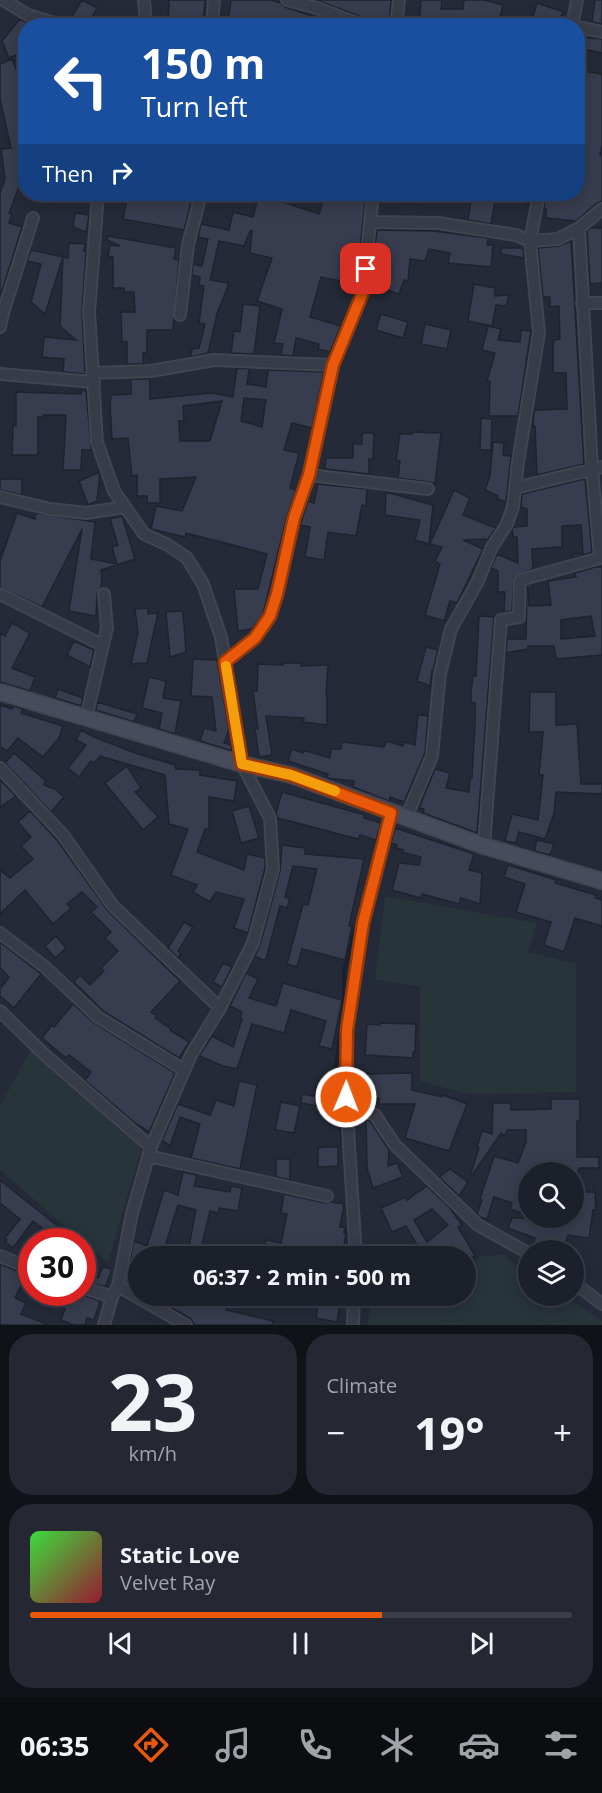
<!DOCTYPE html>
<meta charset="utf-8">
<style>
body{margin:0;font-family:"Open Sans",sans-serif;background:#252832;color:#f1f3f6;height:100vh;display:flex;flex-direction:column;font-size:22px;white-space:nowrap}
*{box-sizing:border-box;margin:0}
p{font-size:20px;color:#a0a3a8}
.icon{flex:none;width:33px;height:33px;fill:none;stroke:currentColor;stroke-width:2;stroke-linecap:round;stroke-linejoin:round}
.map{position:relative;height:1325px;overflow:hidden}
.panel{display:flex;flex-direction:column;gap:9px;padding:9px;background:#0f1217;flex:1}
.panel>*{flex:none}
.banner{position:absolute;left:18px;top:18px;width:567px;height:183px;border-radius:24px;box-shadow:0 3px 15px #0003,0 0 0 2px #3a3e47;background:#1a4fa0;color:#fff;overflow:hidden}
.buttons{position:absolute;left:518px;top:1162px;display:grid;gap:12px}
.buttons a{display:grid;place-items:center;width:66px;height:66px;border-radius:50%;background:#1c202a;box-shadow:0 3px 15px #0003,0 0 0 2px #3a3e47;font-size:30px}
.speed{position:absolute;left:18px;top:1228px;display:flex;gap:12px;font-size:30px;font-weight:700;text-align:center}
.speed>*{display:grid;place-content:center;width:78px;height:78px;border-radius:50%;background:#1c202a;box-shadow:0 3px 15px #0003,0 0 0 2px #3a3e47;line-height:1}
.speed .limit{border:9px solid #d22;background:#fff;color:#111}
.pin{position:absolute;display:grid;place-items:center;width:51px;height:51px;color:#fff;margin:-26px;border-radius:12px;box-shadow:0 3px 9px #0006}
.me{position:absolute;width:66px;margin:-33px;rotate:1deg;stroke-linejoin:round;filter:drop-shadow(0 0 4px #0008)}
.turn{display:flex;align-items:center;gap:21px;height:126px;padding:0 24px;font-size:27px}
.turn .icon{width:78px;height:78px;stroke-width:2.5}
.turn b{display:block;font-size:42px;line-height:51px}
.then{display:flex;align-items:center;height:57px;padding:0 24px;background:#0003;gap:12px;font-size:22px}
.big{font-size:45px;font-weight:700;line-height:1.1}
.panel .card{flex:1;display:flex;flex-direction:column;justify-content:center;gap:9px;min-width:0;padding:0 21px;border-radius:24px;background:#252832}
.panel .dial{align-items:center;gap:0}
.dial b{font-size:78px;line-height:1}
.song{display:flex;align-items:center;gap:18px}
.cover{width:72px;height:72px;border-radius:9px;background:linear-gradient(135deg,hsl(120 70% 55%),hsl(350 70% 35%))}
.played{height:6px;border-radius:3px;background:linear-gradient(90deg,#ea580c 65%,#3a3e47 65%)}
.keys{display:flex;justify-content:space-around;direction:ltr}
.heat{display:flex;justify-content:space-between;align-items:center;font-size:33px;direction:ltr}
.panel .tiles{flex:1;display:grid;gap:9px;grid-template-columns:1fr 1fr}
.card:last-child{grid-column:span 2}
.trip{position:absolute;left:128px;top:1246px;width:348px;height:60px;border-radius:30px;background:#1c202a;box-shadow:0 3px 15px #0003,0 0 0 2px #3a3e47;font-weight:700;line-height:60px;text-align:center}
.tab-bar{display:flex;height:96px;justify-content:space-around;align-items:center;background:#0b0d11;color:#a0a3a8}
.tab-bar .icon{width:42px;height:42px}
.tab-bar .active{color:#ea580c}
.tab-bar b{font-size:27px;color:#f1f3f6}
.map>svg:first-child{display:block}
</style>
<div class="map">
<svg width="602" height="1325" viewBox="0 0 602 1325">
<rect width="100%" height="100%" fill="#252a38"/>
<path fill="#273439" d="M385,896l152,27 -9,29 48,12v128l-107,2 -49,-13v-95l-45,-6z
M31,1049l111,97 -34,117 -108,-93v-64z
M503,1255l25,17v24h37l37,25v4h-234l3,-29h94v-26l16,-14z"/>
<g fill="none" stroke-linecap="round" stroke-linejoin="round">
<path stroke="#1a2034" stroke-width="4" d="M344,1152l-9,-77 9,-75v-30l19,-68
M347,1195l3,62"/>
</g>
<path fill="#373d4e" stroke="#1f232f" stroke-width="1.5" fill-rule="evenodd" d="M82,0l15,8 -10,18h-4l-12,-8z
M169,0h36l-2,25 -35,1z
M231,0h40l9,3 5,4 57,19h-104l-10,-3z
M316,0h75l-2,25 -17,1 -4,-7z
M421,0h21l-1,9h22l1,-9h20l19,5 -5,21h-79z
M595,0h7v24l-10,-2z
M537,3l27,9 -11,14h-23z
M20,19l6,3v29l-17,7 -7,-17z
M578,37l24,2v14l-24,-5z
M12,59l14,36v73l-17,45 3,1 -3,9 13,4 -20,64h-2v-98l5,-13 -4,-31 10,-1 -11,-49v-35z
M582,71l20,3v71l-2,10h2v47l-5,1 -21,18 -30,-3v-9l-2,-1 2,-14 32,1v-108h1z
M128,194h65l-9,36 -61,-11z
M259,194l60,20 6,-20h41l-10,90 -35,-7 -11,40 31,9 -11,26 -12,-3 1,-5 -23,-6 -3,18 -12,-1 2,-11 -9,-1 8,-34 -25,-8 15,-43 -22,-5 2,-22h-2l-6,15 -25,-5 -9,39 19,3 -12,31 -9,39 -18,4 2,-8 7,-1 6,-24 -6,-1 5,-37 -5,-1 1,-8 -8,-2 1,-11 9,2 6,-27 -10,-2 3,-13 28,6 4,-18 20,5z
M384,194h38l-1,11 -37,-5z
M479,194h17l-5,30 -23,-4 3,-19h6z
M502,194h29l-2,10 -28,-7z
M75,213l14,2 -3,17 -13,-5z
M590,228h12v55l-12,1 -3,-53z
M377,230l56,1 55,7 -1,7h6l-2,22 -43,-4 2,-10 -21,-4 -4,12 -15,-2 -2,22 -4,-1 -5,14 -20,-7 10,-28 -15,-5z
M108,236l68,12 -2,11 5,1 -6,70h-26v22l-4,1v11h-16v-22h-5l-1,-30h14l-1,-20h-10v-4h-11v-31l-5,-1 2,-11 10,1 -13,-6z
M571,241l13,223 -47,11 -2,-49h-2l1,-16 33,-1 -1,-36h-13v-27l1,-6 6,-1 -1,-33 -9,1v-10h-7l-5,-49 21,-2z
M69,243l16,1 -1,7 2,1 -4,60 3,62 -22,-2 1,-13 -22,-2 2,-20 32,3 -16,-14 3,-69 5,1z
M501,248h22l1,10 -23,-4z
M31,250l32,7 -18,57 -14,-12 10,-38 -14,-3z
M474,284l21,4v8l14,-1 -3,11 -10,-1 -4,21 -24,-5z
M243,304l17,2 -6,48 -23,-1 3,-22 6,1z
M381,314l27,8 -5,16 -27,-8z
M425,324l26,6 -4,19 -26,-5z
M488,326l13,3 -3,11 22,2 1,-12 10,1 -13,85h-29l1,-35h-3l8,-28 -13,-3z
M237,368l12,1 -2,15 19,3 2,-17 56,2 -12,56 -20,-5 -8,27 15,3 -9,35 6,2 -9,26 -24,98 -11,15 -14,2 -4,-42h24l9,-35 -81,-21 -1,4 -34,-8 5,-23 26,5 14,-34 -36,2v24h-13v-7h-10v-21l-5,1 -4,-38 -16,1 -2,-34 1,-10 20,-1v-15h19v20l62,-6 21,4zM244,398l22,2 -4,27 -21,-6zM222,401l-12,40h-30l-1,-20h5l-1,-15z
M81,390l5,1 5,56v3h-9l-1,20h-18l3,-55h-23v2h-5v38h-26l1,-30 3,1v-34l65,2z
M481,418l11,1 -1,31h-11z
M412,432l29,1 -6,51 -6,-2 -31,-4 2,-17 -4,-1 4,-26h12z
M362,433h12l-1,26h-4v15l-44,-5 1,-11h27v-14h9z
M493,442l11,1 -1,12 8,1 -5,46 -9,-3 1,-3 -13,-6 5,-14z
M100,472l-3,29 -9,4 -9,-24z
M0,479h22v16l-22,-5z
M585,479l7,73 -19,6 -1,-3 11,-2 -2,-28 -19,1v21l-30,2 1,20 -19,7 -2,35 -8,1 1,-20h-7v-21l-7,-3 6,-14 21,9 -1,-26h-4l-1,-8 2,-2 13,-1v-17l-6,-2 1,-13z
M318,484l49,5 -1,17 -4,-1 -6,31 -28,-4 -4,28 -19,-3 5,-30 -10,-2 8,-24 6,2z
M454,490l16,8 -7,17 33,13 -8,11 -25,1 20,9 -26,54 -7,-2 -6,20 -19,-6 15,-51 -5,-3 7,-14 -12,-3z
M386,492l47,13 -4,39 -14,-4 5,-20 -35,-5z
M17,513l18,6 1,-6 59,9 -4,37 26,5 -5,-17 6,-2 -8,-26 12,-3 13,43 -34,11 1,9 -1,8 -4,7 -1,22 -27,-5 13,-82 -40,78 -42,-20v-26z
M595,567h7v88l-46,4 -2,-13h-26v3l-22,4 1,-14h19l1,-53 6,-2v3l-5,1 1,18 22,-1 -3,-24 28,-4 -1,-4zM591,616l4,20 -34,3v-19z
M148,608v6l10,-1 -11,50 -16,1 7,-31 -3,-24z
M181,611l2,1 3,40 -16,5 -4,-45z
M479,616l15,1 -17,216 -54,-20 1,-4 -5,-1 16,-39 15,4 -4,15 23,4 1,-14h2l3,-55v-20l-4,-1v-9l2,-18 3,1z
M12,623l18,10 -18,35 23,9 -5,14 -30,-9v-49l5,3z
M74,641l20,9 -4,17 -23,-12z
M426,647l12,3 -5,20h-1l-2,16 -13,-5z
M193,659l24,1 12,69 -5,14 7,2 1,6 -32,-10 4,-13 12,3 -4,-34 -21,-1z
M283,663h19l-1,3 27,-1 -2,30h1v30l-24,-3 1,-4 -38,-2 6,39 -13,2 -4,-28h3l-5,-38h4l1,-27 25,1z
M149,677l17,4 -3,17 18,3 -6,33 -16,-5 3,-16 -20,-5z
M58,689l25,9 -2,8 -26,-8z
M530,692h26v33l21,-1 4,60h21v10l-46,-2 -2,21 -9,26 -26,-7 -3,11 -11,-2 7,-27 26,6 5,-45 -4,-1 4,-42h-14z
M97,702l40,12 -3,8 -38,-12z
M0,705l12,4 1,-3 10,3 -2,4 42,13 -4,12 -16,19 -25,-19 -11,13 -7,-5z
M418,715l10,1 -3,37 -21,49 -14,-5 -1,4 -36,-14 1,-6 -27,-3 1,-4 -40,-13 4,-12 11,4v-3l27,8 1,-9h10l1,-7 42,5 3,-6 16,5 1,-4 11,3z
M81,730l13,7 44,17 37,11 1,4 24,1v5l37,6 -3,20 -25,-4v32h-4l-8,23 47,18 3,-16 18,4v10l-17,65 -14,-5 10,-29 -28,-7 -6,10 -17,-10 4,-7 -26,-10 17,-46 -19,-5 -4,-49 -65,-19 -6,7 -3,-2 -12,16 -11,-9 18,-23 -10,-5z
M14,753l31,27 -1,5 11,4 9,8 -13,15 -46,-49z
M127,766l14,22 -6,4 23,25 -15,13 -38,-47z
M0,780l16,16 -16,11z
M282,792l83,23 -1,3 17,5 -5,17 -16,-5 -2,4 -80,-21 -2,-5z
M249,806l10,32 -18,5 -9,-32z
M30,811l27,29 51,71 72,70 -29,31 6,4 -2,2 16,11 -1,1 19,12 -10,16 -76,-47 -29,-29 6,-7 10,10 14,-14 -3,-3 17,-17 -13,-13 6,-6 -20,-20 6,-5 -15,-15 -15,12 4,4 -18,16 -28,-34 -25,24v-44l10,8 23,-19 -12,-13 10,-9 -13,-15z
M395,828l79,26 -5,16 13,3 -2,31 -19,-6 -2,6 -37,-10 -1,4 -29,-8 7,-27 20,2 2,-8 -19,-5 1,-2 -7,-2 1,-3 -6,-2z
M537,840l17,4 -4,11 -16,-4z
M282,845l23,3v6l59,5 -15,67h3l-7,34 -43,-11 -5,18 -10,-3 16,-60 5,1 9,-36 -24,-3 -8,31 5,2 -3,9 -7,-2 -14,53 -3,1 -8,-4 5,-11 20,-74z
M508,865l48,15 -1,3 41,12 -1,3 7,2v26l-27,-8 -11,34 -20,-7 7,-23 -35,-10 9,-28 -21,-7z
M184,922l9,5 -15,24 3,2 -3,5 -10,-10z
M56,936l10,12 -11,10 -10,-12z
M0,942l41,32 -27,34 -14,-12v-7l9,-12 -9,-9z
M223,963l9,4 -10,20 -9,-5z
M246,973l12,6 -9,19 27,8 7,-23 59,17 -10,49 -13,-3 7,-25 -35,-11 -7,23 -32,-9 -15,45 -14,-3 -24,-10 13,-20 21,11 9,-28 -2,-1 2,-6 -12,-6z
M73,1004l21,19 81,50 -26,59 -14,-9 -50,-43 6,-8 -22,-17 -3,3 -24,-20 10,-13 2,2z
M380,1023l36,1 -1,28h-2v6l-48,-3 2,-31 13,1z
M412,1073v17l30,7 1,-2 24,9 -18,47 -44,-13 10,-34h-36v-6l-17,1 -1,-25z
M239,1081l18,4 -17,84 -49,-11 9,-34 -20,-7 -10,29 -8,-6 16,-36 32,11 6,-15 18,6z
M302,1094l29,5 -1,9 -29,-5z
M551,1099h29v22h-3v36h22v11h-20l-1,5h-50v22l-7,18 -11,-4 2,-6 -18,-6 -7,22 -7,-2 -3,-3 5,-14 -2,-1 14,-43 24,7 8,-21v-12h-19l-2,6 -4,-3 -28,41 -2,-1 8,-25 -2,-1 5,-16 10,3 1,-31h18v7l40,-1z
M281,1102l19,4 -6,27 -19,-3z
M366,1119l4,2 19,29 -1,16 9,-3 6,14 -30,11 -6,-20z
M325,1147h13v19l-20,1v-19z
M276,1159h14v21l-14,-3z
M450,1169l18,13 -9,14 -20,-19z
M183,1172l14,3 -3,11 36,6 1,-6 11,2 -4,23 -19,-3 -1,5 -8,-2 -11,46h-12l9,-47 -18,-5 -15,48 9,4h-34l-8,27 -4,-2 8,-41 13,5 17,-56 14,5z
M0,1180l64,51 -7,9 -24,-19 -20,27 -8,-6 2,-2 -2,-2 15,-19 -20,-16z
M427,1186l22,21 13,18 -4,2 18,30h-52l-18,-31 -14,6 -11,-24 25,-11 1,3zM432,1209l16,16 -21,17 -13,-22z
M573,1192h22l1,18h-3l-4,28 -21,-3 -5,16h-28l-3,-5 3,-8 -27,-10 4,-10h61z
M284,1194l41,9 7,-1 12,2 -4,23 5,1 -1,5h2l-4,24h-79l3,-17 15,3 6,-29 -6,-1z
M0,1264l26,11 -11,23 11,5 -5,11 28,11h-49z
M103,1266l9,4 -7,17 -22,-7 2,-6 13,4z
M57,1293h21l22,8 -6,19 -7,-2 -2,7h-11l-13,-5 4,-11 -12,-8z
M151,1296h80l-5,14 47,11 -1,4h-77l-5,-7z
M320,1296h21l-4,26 -21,-4z"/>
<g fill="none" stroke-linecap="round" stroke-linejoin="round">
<g stroke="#414551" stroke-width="14">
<path id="street" d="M3,0l25,15 36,11
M144,0l2,26
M287,0l30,8 48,18
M212,26l2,-26
M396,26l3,-26
M572,26l5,-26
M578,27l24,5
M98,194l-9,118 8,130 17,49 30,43 24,11 19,13 16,26 18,53 21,127 28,54 3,51 -20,74 -33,65 -29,47 -40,92 -19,66 -14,73 -6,11 -8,28
M371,222l67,1 78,12 14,6 28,-2 21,-11 23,-19
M582,303h20
M180,315l8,-70 13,-51
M0,327l3,-14 30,-95
M92,373l59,-2 63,-11 119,5
M0,374l94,8
M309,475l119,14
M515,488l87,-21
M0,497l50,12 36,4 39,-6
M0,594l102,51
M225,662l30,-24 15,-21 7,-23 17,-76 15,-43 24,-110 30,-73 10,-98
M86,718l21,-90 -3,-34
M0,768l63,67 50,71 107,102
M406,818l26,-62 8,-82 11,-45 26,-46 15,-36 15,-23 6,-17 5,-45 21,-129 -9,-92 9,-47
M484,846l17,-226 18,-3 1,-37 80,-22 -8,-90 -13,-240
M0,933l45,34 53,50 86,53
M0,1011l45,44 106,92
M346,1097l13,11 16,7 20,30 83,80 50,28
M148,1156l179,40
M0,1256l32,13
M356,1257l-10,-160 1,-67 16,-107 28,-110
M573,1282l29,22
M118,1286l68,39
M82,1287l30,10
M353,1325l1,-29"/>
</g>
<g stroke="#414551" stroke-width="18">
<path id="secondary" d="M0,692l242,72 49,11 193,71 118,35"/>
</g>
<use href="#street" stroke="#383c48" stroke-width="10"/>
<use href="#secondary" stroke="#474b5b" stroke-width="15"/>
</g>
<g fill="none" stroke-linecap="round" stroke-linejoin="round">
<g stroke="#983908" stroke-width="15">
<path id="route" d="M346,1097l1,-67 16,-107 28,-110 -100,-38 -49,-11 -17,-102 30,-24 15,-22 7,-22 17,-76 15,-43 24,-110 30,-73 3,-23"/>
</g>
<use href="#route" stroke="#ea580c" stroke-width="10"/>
<path stroke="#f59e0b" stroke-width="10" d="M226,666l16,98 49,11 44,16"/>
</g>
</svg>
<div class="buttons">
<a><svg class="icon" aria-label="search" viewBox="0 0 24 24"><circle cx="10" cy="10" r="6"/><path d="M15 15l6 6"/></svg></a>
<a><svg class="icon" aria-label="layers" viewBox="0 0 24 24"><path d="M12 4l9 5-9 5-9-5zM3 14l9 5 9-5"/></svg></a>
</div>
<div class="speed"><div class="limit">30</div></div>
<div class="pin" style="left:366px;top:269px;background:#d93025"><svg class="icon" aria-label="arrive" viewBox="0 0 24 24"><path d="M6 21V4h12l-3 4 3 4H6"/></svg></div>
<svg class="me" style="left:346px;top:1097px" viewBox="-20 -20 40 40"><circle r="17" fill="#ea580c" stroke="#fff" stroke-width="3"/><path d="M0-11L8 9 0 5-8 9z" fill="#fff"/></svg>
<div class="trip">06:37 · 2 min · 500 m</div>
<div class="banner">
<div class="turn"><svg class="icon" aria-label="left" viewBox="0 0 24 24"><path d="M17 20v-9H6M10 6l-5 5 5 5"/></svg><div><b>150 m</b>Turn left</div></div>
<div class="then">Then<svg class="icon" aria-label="right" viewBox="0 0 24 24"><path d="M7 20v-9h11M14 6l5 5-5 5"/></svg></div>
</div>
</div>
<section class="panel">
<div class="tiles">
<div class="card dial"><b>23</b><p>km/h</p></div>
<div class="card"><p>Climate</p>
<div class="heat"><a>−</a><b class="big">19°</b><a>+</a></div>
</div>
<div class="card">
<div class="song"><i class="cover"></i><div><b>Static Love</b><p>Velvet Ray</p></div></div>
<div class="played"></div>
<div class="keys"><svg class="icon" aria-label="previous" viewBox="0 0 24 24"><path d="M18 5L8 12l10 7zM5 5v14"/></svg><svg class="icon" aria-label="pause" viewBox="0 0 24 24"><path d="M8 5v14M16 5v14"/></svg><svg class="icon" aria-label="next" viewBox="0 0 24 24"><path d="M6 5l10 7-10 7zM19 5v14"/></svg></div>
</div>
</div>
</section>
<nav class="tab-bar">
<b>06:35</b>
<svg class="icon active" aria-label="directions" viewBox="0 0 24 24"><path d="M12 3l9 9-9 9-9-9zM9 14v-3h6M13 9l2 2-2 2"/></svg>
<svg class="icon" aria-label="music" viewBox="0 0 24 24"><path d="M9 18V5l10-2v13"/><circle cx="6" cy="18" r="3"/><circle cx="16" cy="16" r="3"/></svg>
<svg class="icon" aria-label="phone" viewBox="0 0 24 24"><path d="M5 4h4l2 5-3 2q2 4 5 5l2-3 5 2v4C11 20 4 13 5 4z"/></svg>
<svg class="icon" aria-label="climate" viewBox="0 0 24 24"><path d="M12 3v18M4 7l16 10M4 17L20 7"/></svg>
<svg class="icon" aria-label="car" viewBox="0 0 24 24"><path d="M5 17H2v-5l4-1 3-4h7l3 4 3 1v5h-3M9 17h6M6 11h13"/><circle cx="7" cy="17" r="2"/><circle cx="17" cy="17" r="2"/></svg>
<svg class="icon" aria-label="filters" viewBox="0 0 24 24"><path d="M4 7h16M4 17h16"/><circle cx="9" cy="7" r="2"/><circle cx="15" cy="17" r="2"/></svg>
</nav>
